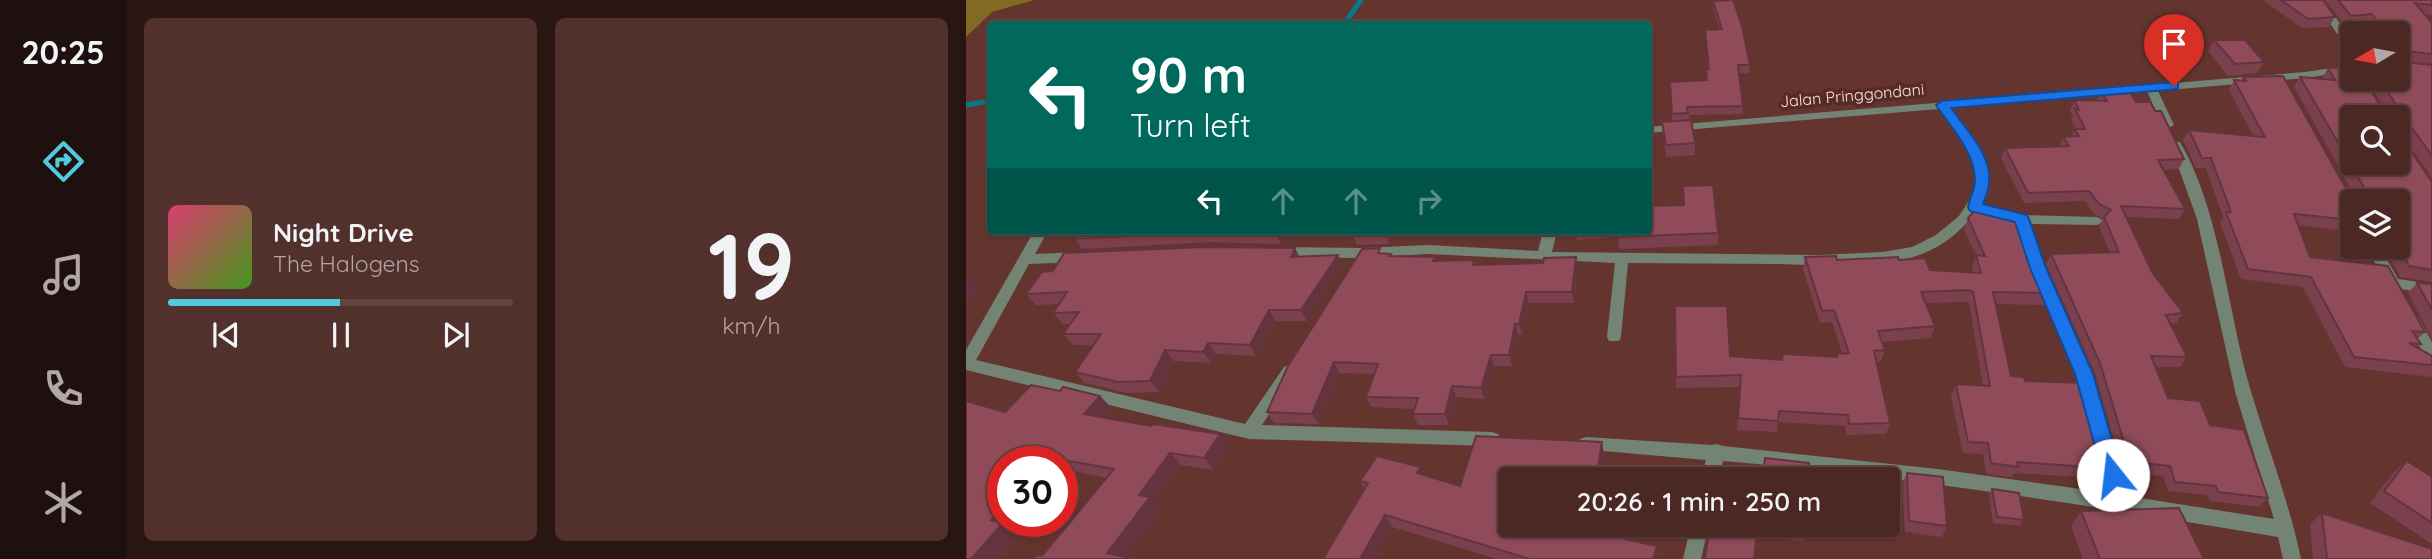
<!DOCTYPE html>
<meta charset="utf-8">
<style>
body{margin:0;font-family:Quicksand,sans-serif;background:#52302b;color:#f1f3f6;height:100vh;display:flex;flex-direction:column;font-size:26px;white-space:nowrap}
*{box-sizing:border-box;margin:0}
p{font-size:23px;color:#b2a6a6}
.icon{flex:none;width:38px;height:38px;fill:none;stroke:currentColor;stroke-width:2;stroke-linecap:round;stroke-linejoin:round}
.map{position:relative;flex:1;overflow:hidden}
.sheet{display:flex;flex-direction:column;gap:18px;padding:18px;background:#291613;width:840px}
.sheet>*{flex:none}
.guide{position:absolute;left:21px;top:21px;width:665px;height:214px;border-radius:7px;box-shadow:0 2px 5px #0004,0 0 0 2px #624441;background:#00695c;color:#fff;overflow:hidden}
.needle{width:46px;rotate:260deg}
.controls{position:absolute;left:1374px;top:21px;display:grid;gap:14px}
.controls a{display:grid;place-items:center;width:70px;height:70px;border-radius:7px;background:#4b2823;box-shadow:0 2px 5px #0004,0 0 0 2px #624441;font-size:35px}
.speed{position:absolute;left:21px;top:446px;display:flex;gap:14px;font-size:35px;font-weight:700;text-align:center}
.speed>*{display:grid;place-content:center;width:91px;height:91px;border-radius:50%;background:#4b2823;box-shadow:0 2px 5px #0004,0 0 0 2px #624441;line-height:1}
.speed .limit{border:10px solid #d22;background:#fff;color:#111}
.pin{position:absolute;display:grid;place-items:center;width:60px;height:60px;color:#fff;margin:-72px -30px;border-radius:50% 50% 50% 0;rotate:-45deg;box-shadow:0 0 7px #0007}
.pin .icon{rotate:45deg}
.me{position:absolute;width:77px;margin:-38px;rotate:344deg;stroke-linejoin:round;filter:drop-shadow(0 0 5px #0008)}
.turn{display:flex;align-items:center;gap:24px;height:147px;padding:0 28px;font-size:32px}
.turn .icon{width:91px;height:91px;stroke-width:2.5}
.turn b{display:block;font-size:49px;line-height:60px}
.lanes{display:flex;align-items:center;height:66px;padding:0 28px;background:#0003;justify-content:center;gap:35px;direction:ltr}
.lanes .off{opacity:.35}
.sheet .tile{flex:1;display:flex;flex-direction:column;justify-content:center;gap:10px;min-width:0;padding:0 24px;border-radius:10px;background:#52302b}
.sheet .dial{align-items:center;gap:0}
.dial b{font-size:91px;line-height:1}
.song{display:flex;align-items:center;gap:21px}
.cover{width:84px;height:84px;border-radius:10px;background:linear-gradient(135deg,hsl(340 70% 55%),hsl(100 70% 35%))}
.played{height:7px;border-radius:4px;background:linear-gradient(90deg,#53cadc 50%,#624441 50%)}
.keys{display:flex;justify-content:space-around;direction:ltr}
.sheet .tiles{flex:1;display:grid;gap:18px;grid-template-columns:repeat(2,1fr)}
.trip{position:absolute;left:532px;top:467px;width:402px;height:70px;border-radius:7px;background:#4b2823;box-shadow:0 2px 5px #0004,0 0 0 2px #624441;font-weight:600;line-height:70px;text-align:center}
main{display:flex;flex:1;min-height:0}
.tabs{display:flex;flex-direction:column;width:126px;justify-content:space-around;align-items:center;background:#1e100e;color:#b2a6a6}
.tabs .icon{width:49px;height:49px}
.tabs .selected{color:#53cadc}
.tabs b{font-size:32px;color:#f1f3f6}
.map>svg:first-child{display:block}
</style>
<main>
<nav class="tabs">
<b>20:25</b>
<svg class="icon selected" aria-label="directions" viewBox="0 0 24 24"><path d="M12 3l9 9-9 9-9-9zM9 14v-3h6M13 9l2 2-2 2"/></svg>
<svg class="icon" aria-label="music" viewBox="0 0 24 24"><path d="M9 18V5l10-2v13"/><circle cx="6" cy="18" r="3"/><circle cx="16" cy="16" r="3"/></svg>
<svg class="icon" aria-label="phone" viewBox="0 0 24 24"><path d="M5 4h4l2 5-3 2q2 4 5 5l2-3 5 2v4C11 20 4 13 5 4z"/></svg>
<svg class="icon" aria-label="climate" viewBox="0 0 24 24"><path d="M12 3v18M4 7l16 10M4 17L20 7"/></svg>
</nav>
<section class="sheet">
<div class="tiles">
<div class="tile">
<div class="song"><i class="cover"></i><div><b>Night Drive</b><p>The Halogens</p></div></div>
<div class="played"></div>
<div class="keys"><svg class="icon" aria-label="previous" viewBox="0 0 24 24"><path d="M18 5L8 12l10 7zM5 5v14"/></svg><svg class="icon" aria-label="pause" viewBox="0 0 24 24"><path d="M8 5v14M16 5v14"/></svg><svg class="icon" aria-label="next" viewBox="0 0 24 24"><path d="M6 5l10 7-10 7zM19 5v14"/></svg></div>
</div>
<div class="tile dial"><b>19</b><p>km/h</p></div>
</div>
</section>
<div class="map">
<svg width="1466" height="559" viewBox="0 0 1466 559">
<rect width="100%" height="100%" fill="#64352f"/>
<path fill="#836a24" d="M0,0h68l-42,12 -26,25z"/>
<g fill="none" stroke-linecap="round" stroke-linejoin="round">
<path stroke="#007c8a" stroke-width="5" d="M378,24l17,-24
M0,105l24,-4"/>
<path fill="#738475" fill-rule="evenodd" d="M1347,0h10l29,40v10l-4,-1z
M1386,65v6l-47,7 -147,13 16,34 -6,3 -6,-3 -15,-34 -197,17c22,29 50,59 31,96l40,11 76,2 7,4 -7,4 -68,-1 16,44 47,106 35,122 147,23 -38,-124 -39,-176 -27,-75 2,-2h8c38,65 47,159 66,232 17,62 42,122 55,185h-18l-5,-22c-184,-31 -369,-60 -555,-76l-4,19h-18l5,-20 -126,-11 -2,-5 2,-5 6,-2 126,8 5,-1 6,2 215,23 171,24 -33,-119 -45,-106 -16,-46 -39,-10c-14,18 -31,33 -54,42 -44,16 -98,11 -144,10 -50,0 -100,-1 -150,-1l-7,74 -2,4h-10l-2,-4 8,-74 -187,-9 -66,4 -83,-1 -7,-5 7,-5 83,1 66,-3 110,6 5,-20h14l-5,21 267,3 64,-3 29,-5 24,-12 23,-19 13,-20 4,-12v-11l-7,-21 -30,-43 -291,24v-6l657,-55z
M68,231h14l-13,23 45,-2 7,5 -7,5 -51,2 -53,96 269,64 39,-57 5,-2 5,2 3,4 -35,54 230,7 6,2 2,5 -2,5 -6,2 -243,-7 -283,-69v-20z
M1400,247h14l18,32 34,5v10l-44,-7z
M1447,315l5,2 14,25v20l-5,-2 -21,-39 2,-4z
M725,525h18l-8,34h-18z"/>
</g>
<path fill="#7b404d" d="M1297,0h60l12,17 -6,10 -27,1z
M1359,0h107v15l-7,-1 7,9v41l-34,-4v1v-28h-26l-7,-9 -20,1z
M747,1l37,64 -1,8h-10l4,33v8l-54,1v5l6,23v12l-29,2 -3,-23 -1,-12h10l-2,-40 36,-2v-11h2l-3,-39h15l-7,-22z
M1248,40l50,22 -7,11 -29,3 -20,-25z
M1437,62l29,3v113l-28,-40v3l28,41v100l-32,-5 -15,-30h13v-46h-41v-1l-63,-113 6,-10 23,2 -1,-1 6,-10 54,40 3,1 -19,-30h32v-10z
M1277,77l109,122v33l-54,-7 12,32 115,75 -8,7 4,5 -4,3 15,9v21l-87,-10 -42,-80 -62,-8 -21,-57 3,-5 -17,-49h-10l-13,-28 6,-10 64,6 -24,-46 5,-10 7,1z
M1135,91l35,11 48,57 -5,10 -16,1 22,39 -6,10 -53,-2 26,55 31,41 -7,10 -6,1 17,33 -7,10h-25l13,31 42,27 58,73 -9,9 -49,-6 -3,-6 -39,-4 -5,-15 -40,-4 -28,-99 -49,-109 5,-10 59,-2 -11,-25 4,-8 -9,-5 -9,-13 -61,2 -23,-45 4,-10 54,-1 4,-10h8l3,-8h2l-5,-10 2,-3 -3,-6 4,-10h23z
M717,186l35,47v12l-99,4 -1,-12 65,-32z
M1002,218l81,75 -5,12 -49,-1 16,72 14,5 83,78 -4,4 1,5 -7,10 -84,-5 -2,4 -26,-3 -3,-20 -20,-1 -12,-57 5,-12 27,2 -14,-83 -4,-1 -39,1 9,23 -4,12 -49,4 3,8 -4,11 -5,1 14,61 -4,11 -39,1 -2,-9 -67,-4 -1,10 -40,-2 3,-43 -64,1 -1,-82 55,50 52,4 1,-6 53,3 1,-3 5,-1 -10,-31 -12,1 -17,-54 2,-12 32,3h62l31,10 43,2 -1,-5 4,-12 -12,-25z
M114,231h207l-6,13 -70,-2 -129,7 -7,-10z
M387,231h41l-5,13 -32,1 -5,-12z
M610,231h41v6l-40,3z
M329,248l4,8 44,10 -36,55h-32l-19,35 -40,-2 -5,9 -37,-2 -15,31 -32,1 -42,-10 -10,-11 19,-27h-21l-10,-11 8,-10h-8l-10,-11 6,-9 -23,1 -10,-11 27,-23z
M416,253l10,3 44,5 38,-1 2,5 67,-2 33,-6 1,11 -3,35h-45l-7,32h-4l-6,31h-18l-10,33 -28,-2 -7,28h-31l-5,-11 2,-5 -44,-2 -5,-10 8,-23 -35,-1 -20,51 -45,-1 -7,-11z
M1451,283l15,1v56l-24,-47z
M94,391l40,5 11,12 -8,10 127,28 -16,24 -33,-5 -27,37 8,7 -37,48 -83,-1 65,-78 -45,-9v-7h-59v60h12l-6,6 9,7 -21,24 8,-147z
M636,442l2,13 -3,25h-91v45l147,21v13h-160l-105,-32 -18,32h-51l42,-70 -5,-8 65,-6 35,11z
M1441,461l25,16v67l-62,-41 24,-31z
M941,473l40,53 -5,11 -37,-5 -3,-48z
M1026,489l32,31 -4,6 -27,-3 -4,-28z
M1115,511l123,48h-121l-12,-33z
M1356,513l110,46h-119l-3,-35z
M793,525l45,7 -1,9 -45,-6z"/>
<path fill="#64343e" d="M311,231h10l-6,13 -5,-10z
M419,231h9l-5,13 -4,-12z
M329,248l5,12 -9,-3z
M372,255l5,11 -36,55 -6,-11z
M610,257l1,11 -3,35 -2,-11z
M3,278l11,12 -14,14v-24z
M560,292l3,11 -7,32 -3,-11z
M303,310l6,11 -19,35 -6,-11z
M549,324l3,11 -6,31 -3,-11z
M242,343l8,11 -5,9 -8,-11z
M199,350l9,11 -15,31 -9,-11z
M525,355l3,11 -10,33 -3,-11z
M368,362l5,11 -20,51 -7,-10z
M486,386l4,11 -7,28 -4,-11z
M134,396l11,12 -15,18 -12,-12z
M254,434l10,12 -16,24 -10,-12z
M636,442l2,13 -3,25h-3l-1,-5z
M204,453l11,12 -27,37 8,7 -38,50 -17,-6 32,-58z
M81,457l6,5h-11z
M455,467l6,13 -10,-7z
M37,507v15h12l-6,6 9,7 -21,24h-26l20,-39z
M419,515l7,12 -18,32h-14z
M691,546v13h-4z"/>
<path fill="#8f4b59" stroke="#64343e" stroke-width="2" fill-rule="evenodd" d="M767,0l9,26 8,39h-12l5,41 -56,1 1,6 -16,1 -2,-32 37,-2 -1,-11h3l-4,-39 17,-1 -9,-28z
M1315,0h42l12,17 -27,2z
M1372,0h94v5l-17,-2 17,20v31l-27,-3 -3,3 -4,-6v-15h-12l-14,-19 -21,2z
M1248,40h31l19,22 -29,2z
M1437,62l29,3v91l-20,-28 -8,-2v15l28,41v88l-23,-4 -11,-22v-43h-37l4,-12 -65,-112 35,3 -7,-12 24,-1v12h11l19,29 12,2 3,-4 -18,-27h19v-9l12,1zM1386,117h46v46h-46z
M1317,76l69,123 3,2h-3v19l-58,-6 16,43 78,9 37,66 -13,-1 9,13 -12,-1 23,13v9l-78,-8 -43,-80 -63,-8 -22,-57h5l-20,-54h-9l-13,-28 76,7 -31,-57 12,1 -3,-4z
M1135,91h28l7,11h14l5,9h6l23,48 -26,1 27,49 -64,-3 31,66 31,41 -17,2 21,42 -36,-1 17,42 32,3 10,24 34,5 24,68 -50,-6 -2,-6 -41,-4 -5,-16 -40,-4 -30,-99 -49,-109 68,-2 -15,-35 7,-7 -12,-6 -10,-13 -61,2 -23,-45 64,-2 -6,-9 16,-1 -5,-7h11l-10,-20 4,1 -5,-10 33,1z
M725,120l4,23 -29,2 -4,-23z
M747,185l5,48 -100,4v-6h30v-25l36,-1 -1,-19z
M1039,209l12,3 32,81 -56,-1 18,84 13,1 1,4 61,2 22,76 -5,-1 2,10 -88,-6 1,5 -27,-4 -3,-20 -20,-1 -12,-58 34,2 -17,-94 -4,-2 -48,2 14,34 -57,5 7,19 -11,1 16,72 -41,1 -1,-9 -69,-4 -1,10 -40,-3 3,-43 -65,2 -1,-71h52l3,50 52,4 1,-6 54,3v-3l12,-1 -15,-43 -12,1 -17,-54 31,-1 1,4 61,-3 1,3 26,-2 5,12 51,3 -5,-18 9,1 -17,-38 6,-7z
M114,231h197l-1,3 -71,-2 -130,7z
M387,231h32l-33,2z
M238,247l91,1 -4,9 47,-2 -37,55h-32l-19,35 -42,-2 -5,9 -38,-2 -15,31 -32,1 -43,-10 26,-38h-38l16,-22 -26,1 14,-21 -41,2 16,-22 11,-1 11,-18z
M414,248l-2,5 13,1 -2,2 46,1 -2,4 41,-1 -1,5 70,-2 1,-5 32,-1 -4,35h-46l-7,32h-4l-6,31h-18l-10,33 -29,-2 -7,28h-32l5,-16 -52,-1 12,-33 -44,-2 -22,52 -45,-2 21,-46 74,-117z
M1451,283l15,1v26z
M65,385l29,6 3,-4 37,9 -16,18 67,12 2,-2 67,10 -16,24 -34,-5 -31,42 11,2 -43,56 28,6h-102l4,-4 5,1 72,-87 -67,-12 -5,5h-39v45l-12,13 12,3 -32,36h-5v-158l39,11z
M510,436l126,6 -5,33 -60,-3 -1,8h-26v45h52l95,21 -4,13h-123l-145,-44 -25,44h-37l45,-76 -8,-2 17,-25 44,11 -4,6 43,13z
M799,458l44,5 -1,17h-45z
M1441,461l25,16v46l-48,-32z
M941,473l36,4 4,49 -38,-5z
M1026,489l27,4 5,27 -27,-3z
M1213,508l25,51h-104l-19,-48z
M1356,513l110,36v10h-105z
M744,525h48l-4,34h-49z
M793,525h46l-1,7 -45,-5z"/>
<path fill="#1a73e8" stroke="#114b97" stroke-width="2" d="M1208,82l4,1v6l-227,19c14,20 41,47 38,74 0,8 -4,15 -6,22l44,11 2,4 17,49 47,106 29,101 -2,7 -7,2 -7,-2 -3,-7 -28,-101 -45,-106 -15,-46 -45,-11 -2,-4c2,-9 7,-18 7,-27 0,-28 -25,-54 -39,-75l6,-4z"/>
<g text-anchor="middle" stroke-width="7" stroke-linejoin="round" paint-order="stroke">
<g font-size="16" fill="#fbe3df" stroke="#582a25">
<text transform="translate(886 95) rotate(-5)" y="6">Jalan Pringgondani</text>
</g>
</g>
</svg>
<div class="controls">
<a><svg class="needle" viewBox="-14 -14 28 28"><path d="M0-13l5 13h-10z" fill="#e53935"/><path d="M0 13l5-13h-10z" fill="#b2a6a6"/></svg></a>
<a><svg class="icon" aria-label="search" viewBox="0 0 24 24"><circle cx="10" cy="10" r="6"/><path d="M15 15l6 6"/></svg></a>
<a><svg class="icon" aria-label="layers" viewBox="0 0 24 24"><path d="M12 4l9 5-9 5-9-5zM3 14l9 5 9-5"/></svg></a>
</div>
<div class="speed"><div class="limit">30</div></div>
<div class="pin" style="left:1208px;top:86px;background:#d93025"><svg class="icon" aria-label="arrive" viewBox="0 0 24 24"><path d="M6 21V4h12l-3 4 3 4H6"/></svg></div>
<svg class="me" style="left:1147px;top:475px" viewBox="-20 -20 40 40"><circle r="19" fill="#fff"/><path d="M0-13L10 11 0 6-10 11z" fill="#1a73e8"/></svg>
<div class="trip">20:26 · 1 min · 250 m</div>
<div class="guide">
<div class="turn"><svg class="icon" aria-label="left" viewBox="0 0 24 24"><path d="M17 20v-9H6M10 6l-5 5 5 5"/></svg><div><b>90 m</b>Turn left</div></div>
<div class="lanes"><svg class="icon" aria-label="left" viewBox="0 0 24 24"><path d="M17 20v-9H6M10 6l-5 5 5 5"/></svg><svg class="icon off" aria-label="ahead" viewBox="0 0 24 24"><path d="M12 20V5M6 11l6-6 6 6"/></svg><svg class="icon off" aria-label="ahead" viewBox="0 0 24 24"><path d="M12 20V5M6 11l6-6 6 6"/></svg><svg class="icon off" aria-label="right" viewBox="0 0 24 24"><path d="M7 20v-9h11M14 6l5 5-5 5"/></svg></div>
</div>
</div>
</main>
